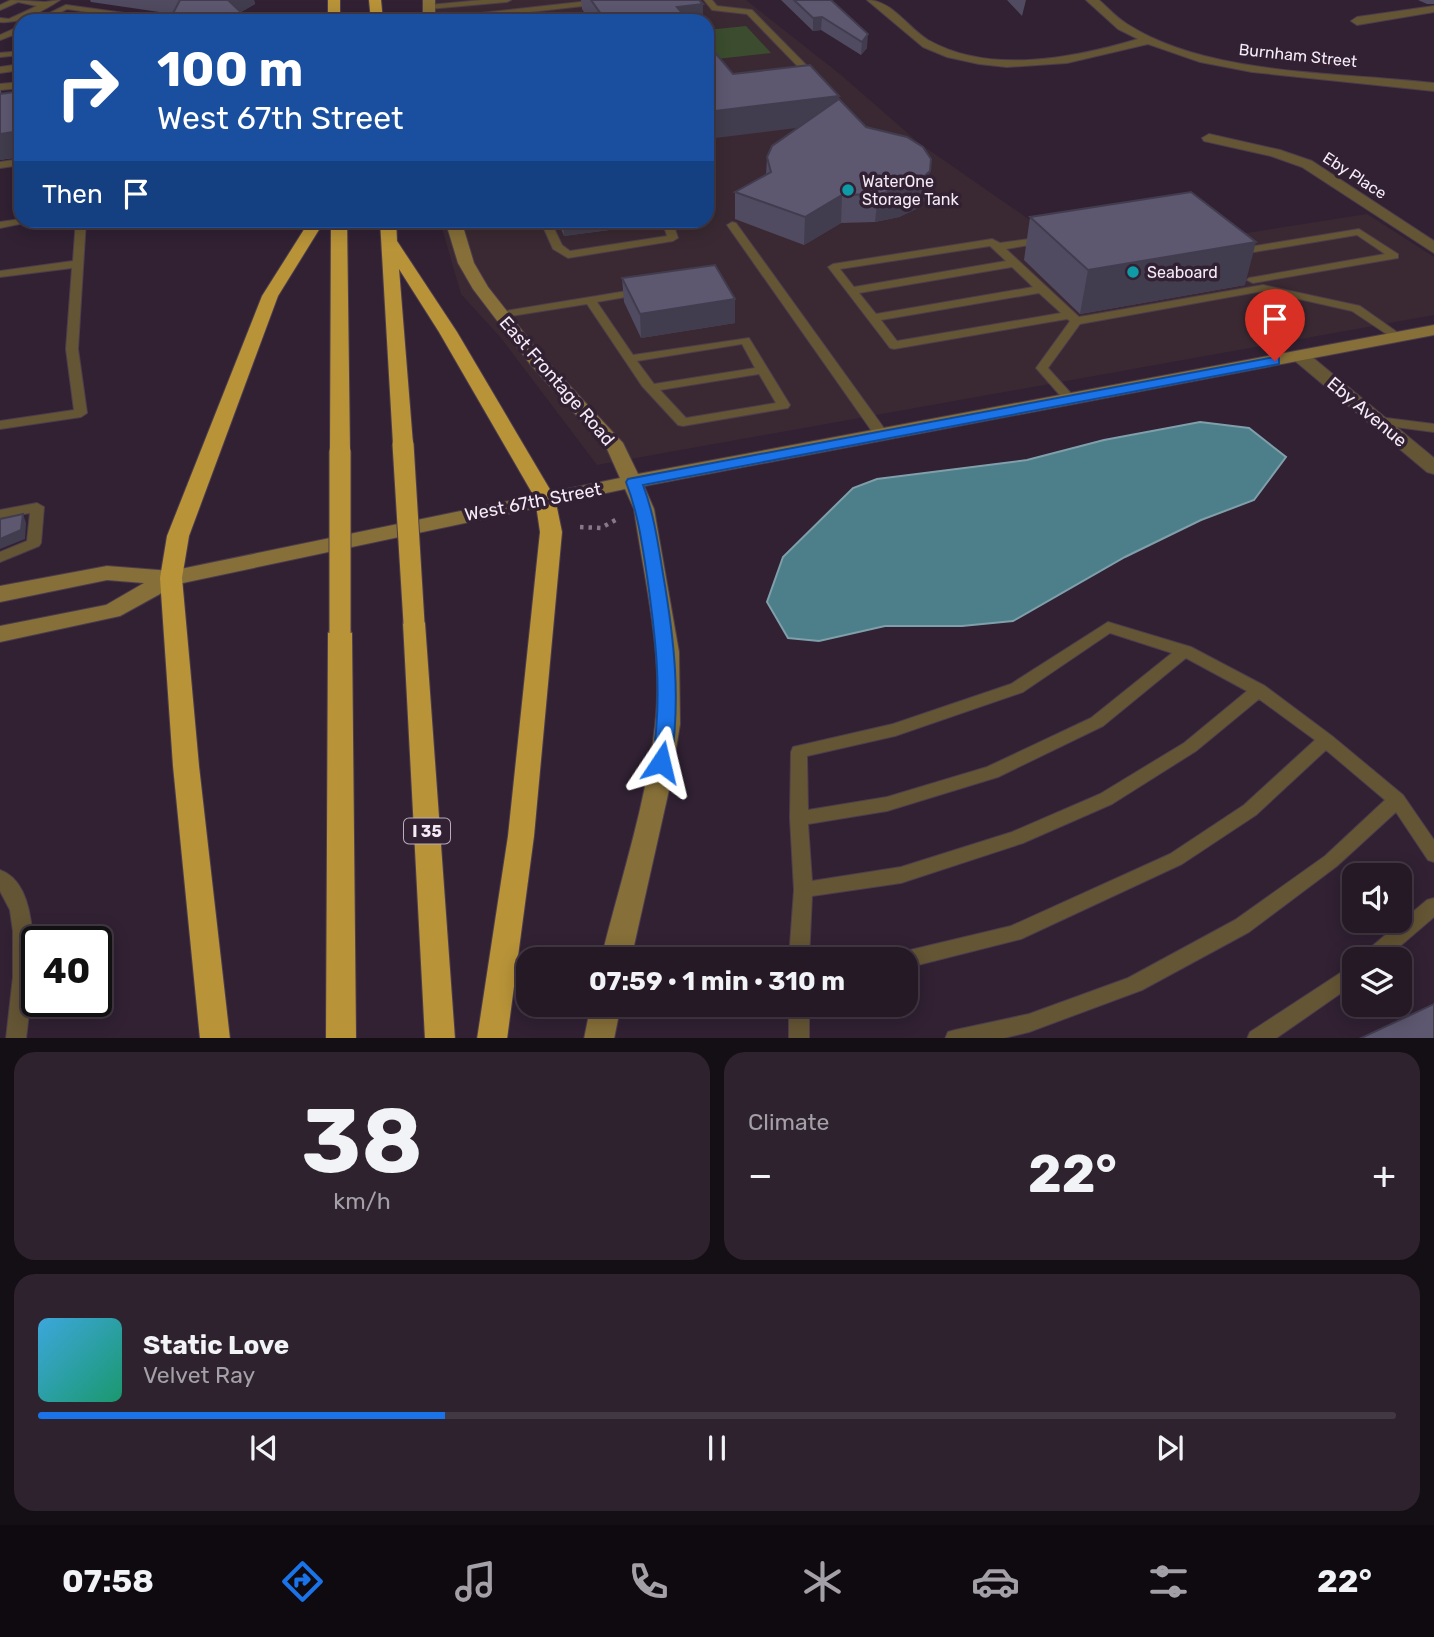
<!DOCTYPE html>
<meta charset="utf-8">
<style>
body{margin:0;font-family:Rubik,sans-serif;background:#2d222e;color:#f1f3f6;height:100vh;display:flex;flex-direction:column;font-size:26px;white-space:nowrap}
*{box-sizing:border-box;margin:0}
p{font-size:23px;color:#a3a0a7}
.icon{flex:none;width:38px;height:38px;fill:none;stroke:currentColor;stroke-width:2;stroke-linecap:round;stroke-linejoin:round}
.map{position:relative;height:1038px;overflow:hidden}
.details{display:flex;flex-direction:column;gap:14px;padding:14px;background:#140e15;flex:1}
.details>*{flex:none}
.banner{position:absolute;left:14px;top:14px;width:700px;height:214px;border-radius:21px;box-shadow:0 4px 18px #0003,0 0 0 2px #423843;background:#1a4fa0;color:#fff;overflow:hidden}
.fabs{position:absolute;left:1342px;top:863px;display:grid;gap:14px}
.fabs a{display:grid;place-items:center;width:70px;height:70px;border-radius:14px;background:#251926;box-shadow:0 4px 18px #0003,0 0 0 2px #423843;font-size:35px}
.speed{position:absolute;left:21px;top:926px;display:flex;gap:14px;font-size:35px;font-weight:700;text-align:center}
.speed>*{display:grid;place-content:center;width:91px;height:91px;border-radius:50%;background:#251926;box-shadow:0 4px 18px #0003,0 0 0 2px #423843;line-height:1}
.speed .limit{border:4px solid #111;border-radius:10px;background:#fff;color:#111}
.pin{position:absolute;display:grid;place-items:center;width:60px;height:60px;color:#fff;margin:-72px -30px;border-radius:50% 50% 50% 0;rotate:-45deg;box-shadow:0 0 7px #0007}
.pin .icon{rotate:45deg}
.me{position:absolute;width:77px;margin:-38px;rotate:10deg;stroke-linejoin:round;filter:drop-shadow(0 0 5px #0008)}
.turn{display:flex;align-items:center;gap:24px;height:147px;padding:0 28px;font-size:32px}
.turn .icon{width:91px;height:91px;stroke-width:2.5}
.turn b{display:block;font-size:49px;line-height:60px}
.then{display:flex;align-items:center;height:66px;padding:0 28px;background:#0003;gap:14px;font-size:26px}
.big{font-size:52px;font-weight:700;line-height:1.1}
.details .widget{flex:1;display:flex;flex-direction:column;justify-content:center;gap:10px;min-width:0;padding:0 24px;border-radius:21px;background:#2d222e}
.details .dial{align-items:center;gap:0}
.dial b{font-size:91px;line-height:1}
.song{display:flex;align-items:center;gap:21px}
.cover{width:84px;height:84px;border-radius:10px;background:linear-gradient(135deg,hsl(200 70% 55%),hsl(160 70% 35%))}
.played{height:7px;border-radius:4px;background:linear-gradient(90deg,#1a73e8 30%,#423843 30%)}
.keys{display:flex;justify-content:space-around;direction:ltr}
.heat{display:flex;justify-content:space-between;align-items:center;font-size:38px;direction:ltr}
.details .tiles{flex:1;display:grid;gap:14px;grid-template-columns:1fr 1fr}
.widget:last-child{grid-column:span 2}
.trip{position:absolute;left:516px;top:947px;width:402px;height:70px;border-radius:21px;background:#251926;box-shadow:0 4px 18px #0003,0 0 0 2px #423843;font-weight:700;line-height:70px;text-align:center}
.tab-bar{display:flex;height:112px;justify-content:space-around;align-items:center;background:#0f0a0f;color:#a3a0a7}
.tab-bar .icon{width:49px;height:49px}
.tab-bar .selected{color:#1a73e8}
.tab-bar b{font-size:32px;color:#f1f3f6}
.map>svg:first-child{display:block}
</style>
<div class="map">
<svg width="1434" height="1039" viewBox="0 0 1434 1039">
<rect width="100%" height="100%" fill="#312133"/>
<path fill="#3a2932" d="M426,0h320l95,75 78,68 111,77 198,16 139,-22 67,43v58l-837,150 -96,-127 -40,-44 -21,-73 267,-1v-199h-281z"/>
<path fill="#3b4d2e" d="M746,26l25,27 -64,7v-30z"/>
<path fill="#4c7f89" stroke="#7f9faa" stroke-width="2" d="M1200,422l49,6 37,29 -32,43 -53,20 -76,37 -112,64 -51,5h-77l-66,15 -31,-3 -21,-36 16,-45 70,-69 24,-9 150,-19 77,-20z"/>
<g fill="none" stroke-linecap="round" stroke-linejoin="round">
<g stroke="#4c3d4e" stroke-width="2">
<path id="lane" d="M11,0l34,2 15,-2c-15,10 -41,24 -60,22v-4l9,1 28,-13 -19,-4 -18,8v-5z
M482,0h29l-4,2 -78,7 -4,-2 4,-2z
M598,0h25l-4,2 -151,17 1,2h-8l-2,-4 4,-2z
M704,0h8l5,6 35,4 66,67v4h-6l-65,-67 -35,-4z
M66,5l102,14 4,2h-38l2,-2 -69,-10 -24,12h-10z
M18,27h3v5l-21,8v-5z
M21,51v4l-21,2v-4z
M21,64v6l-21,3v-6z
M21,82v6l-21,2v-6z
M21,159v6l-21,3v-6z
M21,219l18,1 -39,8v-6z
M76,220h10l-8,129 9,64 -6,4 -81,12v-8l74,-11 -8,-61 6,-81 -72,9v-6l73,-10z
M177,220h30l-13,8z
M540,220h10l12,25 8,6 97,-15 -5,-16h10l6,18 -5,3 -105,17 -15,-9z
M732,222l4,1 150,208 1,3 -1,3h-10l-149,-212z
M1359,229l39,25v4l-145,25 -6,-3 2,-2 136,-24 -28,-19 -121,20 -5,-3 5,-3z
M1044,237l4,1v4l-42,7 73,68 184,-32 97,21 44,31 -6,4 -4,-2 -42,-28 -89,-20 -183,33 -32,44 28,31 -6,4 -4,-1 -30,-34 34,-47 -3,-2 -173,30 -4,-1 -62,-81 5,-3 159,-25 8,4zM990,246l16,15 -152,26 -14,-18zM1012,267l21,20 -157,27 -17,-21zM1039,293l22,20 -164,28 -16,-21z
M639,289l6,3 -2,2 -46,8 36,53 116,-17 41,67 -2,3 -105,18 -5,-1 -36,-39 -55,-82 -88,14 -6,-3 6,-3zM742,344l13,24 -101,16 -17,-23zM759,374l17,29 -90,15 -26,-28z
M1378,417l56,7v8l-61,-8 -1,-3 1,-3z
M37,503l7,4 -3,36 -2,3 -39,16v-10l27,-11 3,-28 -30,5v-8z
M1108,622l83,25 74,39 67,50 71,59 31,45v22l-6,-2 -32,-48 -59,54 -88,66 -107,58 -113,42 -29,7h-55l3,-7 7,-2 74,-16 99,-36 107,-58 90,-64 60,-56 -59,-50 -70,65 -74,49 -161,75 -115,29v-9h-9l2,-5 7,-3 105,-25 159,-72 74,-49 71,-65 -56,-41 -63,52 -84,53 -89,39 -122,40 -89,13 -3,63h-20l5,-69 -4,-72 1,-66 2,-5 100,-23 118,-40zM1110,633l62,20 -81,65 -104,49 -100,30 -79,13 -1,-54 88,-20 128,-44zM1186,658l61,33 -63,52 -84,51 -88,38 -111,35 -89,14 -4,-57 79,-13 111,-34 105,-51z
M0,870c49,17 30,130 26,169h-20l7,-62v-46l-3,-21 -10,-19z
M1434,898v19l-49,42h-24l3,-6 63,-53z
M1354,964v20l-79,55h-28l3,-7z
M789,1004h20v35h-20z"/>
</g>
<g stroke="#4c3d4e" stroke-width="2">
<path id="street" d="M867,0c25,0 41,28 61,40 62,35 146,18 210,-1l-20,-10 -32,-29h13c9,8 18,18 28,24 81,52 213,48 307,59v8l-182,-19 -52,-10 -52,-18 -81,19 -60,4 -28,-3 -32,-7 -24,-10z
M1434,6v6l-77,13 -6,-4 6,-4z
M1209,134l71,16 32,11 122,80v12l-132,-86 -31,-11 -67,-15 -2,-3z
M1300,351l6,1 128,106v16l-7,-2 -133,-112 -3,-4 3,-4z"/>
</g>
<g stroke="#4c3d4e" stroke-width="2">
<path id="secondary" d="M423,0h12v21h-12z
M445,220h16l13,43 14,24 54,69 81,87 15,31 796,-149v10l-790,151 10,23 25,143 1,72 -9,57 -40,178h-30c19,-77 45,-155 54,-233 9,-72 -11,-147 -21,-217l-9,-20 -447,95 -58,32 -120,26v-16l106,-21 38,-22 -37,-3 -107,22v-16l107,-20 64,5 449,-93 -13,-29 -77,-85 -57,-75 -15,-26z
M591,1004h30l-7,35h-30z"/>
</g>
<g stroke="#4c3d4e" stroke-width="2">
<path id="highway" d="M328,0h12v21h-12z
M369,0h12l2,21h-12z
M310,220h15l-47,76 -89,240 -7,42 17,188 31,273h-30l-27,-273 -13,-188 7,-42 95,-240z
M331,220h16l3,231 -3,4h-14l-3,-4z
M380,220h16l1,21 60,91 98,166 7,34 -28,304 -27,203h-30l31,-203 32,-304 -5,-34 -96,-166 -40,-63 14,175 -10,6 -10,-6z
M414,615l8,2 3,6 30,416h-30l-22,-416 3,-6z
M340,625l8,2 4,6 4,406h-30l2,-406 4,-6z"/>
</g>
<path stroke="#867888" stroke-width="4.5" stroke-dasharray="3.5 5" stroke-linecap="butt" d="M580,527l21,1 18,-10"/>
<use href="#lane" fill="#645534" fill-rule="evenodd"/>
<use href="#street" fill="#645534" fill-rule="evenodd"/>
<use href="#secondary" fill="#866f38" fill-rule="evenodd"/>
<use href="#highway" fill="#b89338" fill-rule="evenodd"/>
<g stroke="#4c3d4e" stroke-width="23" stroke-linecap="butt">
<path id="highway-bridge" d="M403,444l11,179
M340,451v182"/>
</g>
<use href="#highway-bridge" stroke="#b89338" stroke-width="21"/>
</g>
<path fill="#504b60" d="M90,0h164l1,4 -14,8 5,5 1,4h-78l4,-7 -82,-12z
M581,0h118l4,21h-113l-8,-12z
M781,0h50l36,48 -6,7 -40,-25 -8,1z
M1007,0h19l-4,16z
M1418,0h16v4h-7z
M733,74l106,22 -1,4 89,98 -11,11 -17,8 -24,5 -34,1 -37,22 -69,-26v-27l31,-17 1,-18 31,-29z
M0,89l2,5 19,-3v66l-21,3z
M1030,217l215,68 -165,29 -56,-54z
M557,220h90v5l-83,11z
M622,278l113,45 -94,15 -17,-36z"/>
<path fill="#413d4e" d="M225,0h29l1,4 -26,14z
M703,4v17h-26v-14z
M246,17l1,4h-11z
M822,17l-1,13 -8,1v-13z
M868,34l-1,14 -6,7 1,-13z
M839,96l-2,27 -130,16v-27z
M13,132l8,24 -21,4v-26z
M15,134h6v17z
M931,159l-4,39 -11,11 -17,8 -24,5 3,-28z
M842,195l-1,28 -37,22 1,-28z
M563,220h84v5l-83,11z
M1256,242l-11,43 -165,29 8,-44z
M735,299v24l-94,15 -1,-24z
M23,514l3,9 -1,16 -25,10v-10z"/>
<path fill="#5d5770" stroke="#413d4e" stroke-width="2" d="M180,0h48l18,17 -10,4h-67z
M591,0h108l4,4 -26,3 12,14h-83z
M794,0h37l37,34 -6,8 -40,-25 -9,1z
M707,43l26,31 77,-9 29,31 -132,16z
M21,91v43h-6l-2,-2 -13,2v-40z
M839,99l27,28 41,10 16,10 8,12 -1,12 -11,10 -18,8 -23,5 -36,1 -37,22 -70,-25 36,-20 -4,-15 5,-11z
M1191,192l65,50 -168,28 -58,-53z
M715,265l20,34 -95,15 -18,-36z
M23,514l-2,16 -21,9v-20z
M1434,1004v35h-75z"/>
<path fill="#1a73e8" stroke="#114b97" stroke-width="2" d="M1275,357l4,1v6l-636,121c11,29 15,59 20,89 11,64 18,124 8,188l-3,5 -7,3 -7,-3 -2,-5c11,-63 4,-123 -5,-186 -5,-33 -9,-63 -21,-94l2,-3z"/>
<g fill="#0f9aa8" stroke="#312133" stroke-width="2.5">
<circle cx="848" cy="190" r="7"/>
<circle cx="1133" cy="272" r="7"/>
</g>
<g text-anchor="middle" stroke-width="7" stroke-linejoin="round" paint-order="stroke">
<g font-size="16" fill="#f5eaf6" stroke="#312133">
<text transform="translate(1298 55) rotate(6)" y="6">Burnham Street</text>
<text transform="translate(1355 175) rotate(33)" y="6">Eby Place</text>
</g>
<g font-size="16" fill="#f5eaf6" stroke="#312133" text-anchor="start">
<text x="862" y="187">WaterOne<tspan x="862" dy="18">Storage Tank</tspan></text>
<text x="1147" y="278">Seaboard</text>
</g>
<rect fill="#312133" stroke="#baaebc" stroke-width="2" x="404" y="818.5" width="46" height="25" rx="5"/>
<g font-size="16" font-weight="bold" fill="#f5eaf6">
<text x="427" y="837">I 35</text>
</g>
<g font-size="18" fill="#f5eaf6" stroke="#312133">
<text transform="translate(557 381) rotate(49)" y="6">East Frontage Road</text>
<text transform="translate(1367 412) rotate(40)" y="6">Eby Avenue</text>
<text transform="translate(533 502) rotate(-11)" y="6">West 67th Street</text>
</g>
</g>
</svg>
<div class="fabs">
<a><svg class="icon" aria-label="sound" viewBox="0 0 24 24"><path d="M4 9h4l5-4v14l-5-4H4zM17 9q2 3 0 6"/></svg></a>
<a><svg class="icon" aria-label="layers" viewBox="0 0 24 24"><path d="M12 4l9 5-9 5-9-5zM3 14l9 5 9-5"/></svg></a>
</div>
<div class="speed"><div class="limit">40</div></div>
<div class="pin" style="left:1275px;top:361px;background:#d93025"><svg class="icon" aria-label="arrive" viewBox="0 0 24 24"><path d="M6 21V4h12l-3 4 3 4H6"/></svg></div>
<svg class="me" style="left:661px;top:762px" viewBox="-20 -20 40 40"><path d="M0-17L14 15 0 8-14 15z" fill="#1a73e8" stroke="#fff" stroke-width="4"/></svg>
<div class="trip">07:59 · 1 min · 310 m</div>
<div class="banner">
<div class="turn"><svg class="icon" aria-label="right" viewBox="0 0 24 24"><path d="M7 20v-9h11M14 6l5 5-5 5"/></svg><div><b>100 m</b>West 67th Street</div></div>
<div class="then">Then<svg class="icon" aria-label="arrive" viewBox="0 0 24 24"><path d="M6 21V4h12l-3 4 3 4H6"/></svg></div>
</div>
</div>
<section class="details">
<div class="tiles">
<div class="widget dial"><b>38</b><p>km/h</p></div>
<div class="widget"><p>Climate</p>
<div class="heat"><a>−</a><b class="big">22°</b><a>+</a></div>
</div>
<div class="widget">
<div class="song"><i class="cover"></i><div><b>Static Love</b><p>Velvet Ray</p></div></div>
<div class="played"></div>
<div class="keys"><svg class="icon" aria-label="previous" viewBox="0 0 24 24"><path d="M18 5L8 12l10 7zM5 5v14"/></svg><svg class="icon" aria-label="pause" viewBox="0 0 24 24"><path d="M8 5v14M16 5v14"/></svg><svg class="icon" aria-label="next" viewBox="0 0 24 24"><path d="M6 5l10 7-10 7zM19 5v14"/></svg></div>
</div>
</div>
</section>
<nav class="tab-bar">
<b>07:58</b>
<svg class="icon selected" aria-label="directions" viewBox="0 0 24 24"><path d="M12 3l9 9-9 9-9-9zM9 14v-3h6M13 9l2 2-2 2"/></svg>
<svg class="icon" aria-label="music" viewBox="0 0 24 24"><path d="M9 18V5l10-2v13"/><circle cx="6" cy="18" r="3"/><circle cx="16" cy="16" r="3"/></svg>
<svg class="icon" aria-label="phone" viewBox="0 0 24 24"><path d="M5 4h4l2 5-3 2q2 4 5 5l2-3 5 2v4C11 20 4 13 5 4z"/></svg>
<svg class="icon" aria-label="climate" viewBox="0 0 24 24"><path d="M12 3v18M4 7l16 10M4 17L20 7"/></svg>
<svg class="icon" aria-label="car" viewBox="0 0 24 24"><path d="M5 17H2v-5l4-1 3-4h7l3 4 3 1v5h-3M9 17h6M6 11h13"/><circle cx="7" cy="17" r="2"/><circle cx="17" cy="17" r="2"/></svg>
<svg class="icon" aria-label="filters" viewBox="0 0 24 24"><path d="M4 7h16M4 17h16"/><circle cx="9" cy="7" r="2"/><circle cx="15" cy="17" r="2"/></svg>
<b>22°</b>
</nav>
